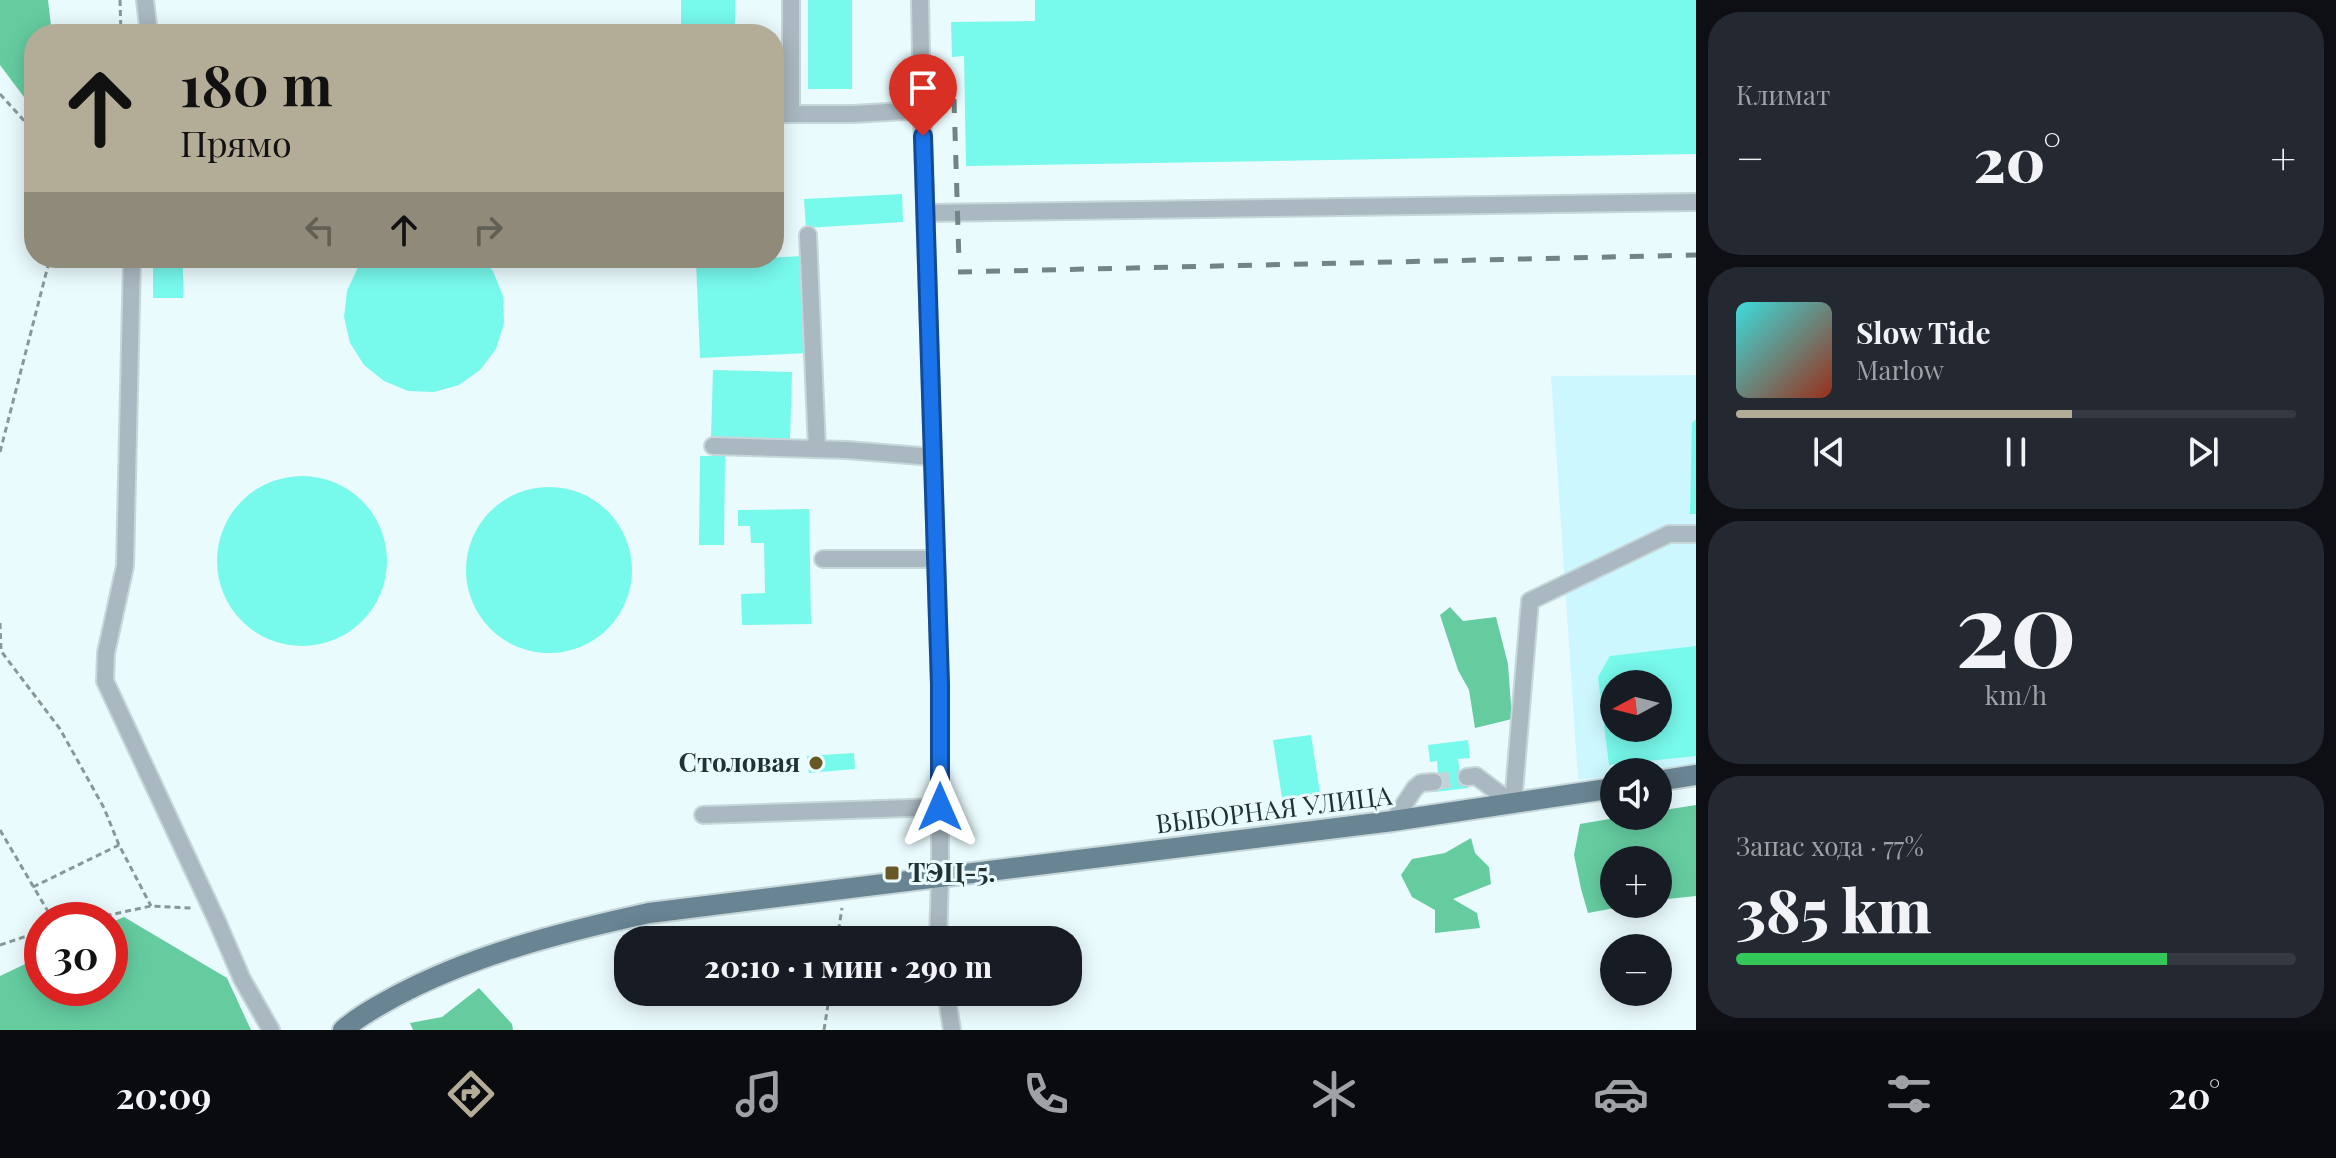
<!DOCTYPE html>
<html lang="ru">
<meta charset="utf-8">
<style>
body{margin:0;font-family:"Playfair Display",serif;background:#242831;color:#f1f3f6;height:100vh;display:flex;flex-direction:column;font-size:30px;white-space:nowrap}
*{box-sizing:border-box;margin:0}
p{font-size:26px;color:#9ea1a6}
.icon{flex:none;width:44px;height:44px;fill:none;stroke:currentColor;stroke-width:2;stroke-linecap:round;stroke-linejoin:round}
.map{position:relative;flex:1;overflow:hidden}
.side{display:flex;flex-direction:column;gap:12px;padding:12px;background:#0d0f14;width:640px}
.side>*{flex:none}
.guide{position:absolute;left:24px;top:24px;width:760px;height:244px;border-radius:32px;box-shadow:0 4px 20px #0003;background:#b3ad98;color:#111;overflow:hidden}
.needle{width:52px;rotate:263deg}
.tools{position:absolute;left:1600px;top:670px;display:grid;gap:16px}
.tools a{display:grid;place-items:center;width:72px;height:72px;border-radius:50%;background:#171b24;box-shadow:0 4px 20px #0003;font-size:40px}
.speed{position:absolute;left:24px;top:902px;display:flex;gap:16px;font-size:40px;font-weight:700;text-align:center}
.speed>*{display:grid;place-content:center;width:104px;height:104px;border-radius:50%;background:#171b24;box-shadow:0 4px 20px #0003;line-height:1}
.speed .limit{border:12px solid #d22;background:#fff;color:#111}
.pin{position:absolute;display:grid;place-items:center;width:68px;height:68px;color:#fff;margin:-82px -34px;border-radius:50% 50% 50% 0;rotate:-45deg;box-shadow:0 0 8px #0007}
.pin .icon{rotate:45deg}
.me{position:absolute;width:88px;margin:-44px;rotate:0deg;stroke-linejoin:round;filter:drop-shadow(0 0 6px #0008)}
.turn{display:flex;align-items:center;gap:28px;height:168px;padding:0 24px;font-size:36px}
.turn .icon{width:104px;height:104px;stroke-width:2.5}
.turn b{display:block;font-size:56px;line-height:68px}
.lanes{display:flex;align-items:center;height:76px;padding:0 24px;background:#0003;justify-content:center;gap:40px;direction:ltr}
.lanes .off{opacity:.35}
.big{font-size:60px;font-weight:800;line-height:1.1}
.side .widget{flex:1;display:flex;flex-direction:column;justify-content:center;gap:12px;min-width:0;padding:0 28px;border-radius:32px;background:#242831}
.side .dial{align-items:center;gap:0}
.dial b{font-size:104px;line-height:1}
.song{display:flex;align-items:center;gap:24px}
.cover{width:96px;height:96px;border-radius:12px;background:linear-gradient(135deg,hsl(180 70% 55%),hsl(10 70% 35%))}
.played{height:8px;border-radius:4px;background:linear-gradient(90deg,#b3ad98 60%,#363941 60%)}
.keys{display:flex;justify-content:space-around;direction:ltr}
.heat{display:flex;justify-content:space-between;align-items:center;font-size:44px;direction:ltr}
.charge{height:12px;border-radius:6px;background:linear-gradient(90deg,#34c759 77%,#363941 0)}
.trip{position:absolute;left:614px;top:926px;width:468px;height:80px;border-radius:32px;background:#171b24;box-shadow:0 4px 20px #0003;font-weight:800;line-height:80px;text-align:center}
.tab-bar{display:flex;height:128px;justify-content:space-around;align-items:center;background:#090b0e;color:#9ea1a6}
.tab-bar .icon{width:56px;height:56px}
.tab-bar .on{color:#b3ad98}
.tab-bar b{font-size:36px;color:#f1f3f6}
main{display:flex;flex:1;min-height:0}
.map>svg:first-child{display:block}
</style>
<main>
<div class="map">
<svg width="1696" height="1030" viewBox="0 0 1696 1030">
<rect width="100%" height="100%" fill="#eafbfe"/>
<path fill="#cdf7fe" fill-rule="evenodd" d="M1696,375v391l-50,6h-32v4l-36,4 -27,-404zM1614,684h44v44h-44z"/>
<path fill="#65cca0" d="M0,0h48l4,34h-18v67l-4,4 -30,-40z
M1450,607l13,14 33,-4 12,47 4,55 -37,9 -6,-38 -11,-20 -18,-55z
M1696,805v91l-38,4v-40h-44v44h22l-48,9 -7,-24 -7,-34 6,-31 47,-8h31v-5z
M1471,838l4,15 14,14 2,17 -38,15 24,14 3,15 -45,5v-23l-23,-13 -11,-22 11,-16 33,-6z
M124,917l103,61 24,52h-251v-54l42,-20v32h68v-65z
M479,988l33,36 1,6h-100l-3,-7 32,-6z"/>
<path fill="#77f9ec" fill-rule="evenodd" d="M681,0h54v34h-427v-3l373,-7z
M808,0h44v89h-44z
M1035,0h661v154l-730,12 -2,-110 -12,1 -1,-35 84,-1z
M902,194l1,28 -97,6 -2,-29z
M803,256l5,97 -108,5 -4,-97z
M153,258h30v40h-30z
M367,258h115l11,13 10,25 1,27 -8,26 -16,21 -21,15 -25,7 -26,-1 -24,-10 -20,-16 -14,-22 -6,-26 3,-26 11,-24z
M713,370l79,2 -2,67 -79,-2z
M1696,419v95h-6l2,-91z
M700,456h25l-1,89h-25z
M217 561a85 85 0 1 1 170 0a85 85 0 1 1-170 0Z
M466 570a83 83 0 1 1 166 0a83 83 0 1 1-166 0Z
M809,509l2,115 -69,1 -1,-31 24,-1 -1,-50h-13l-1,-17h-12v-16z
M1696,646v110l-87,9 -11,-88 12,-21zM1614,684h44v44h-44z
M1311,735l9,58 -38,5 -9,-58z
M1468,740l2,18 -12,1 2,13 6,-1 2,17 -33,4 -2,-17 5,-1 -1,-13 -7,1 -2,-17z
M854,753l1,16 -46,4 -2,-17z"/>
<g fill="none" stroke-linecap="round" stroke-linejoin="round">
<path stroke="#c2d3d6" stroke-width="16" stroke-dasharray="16 8" stroke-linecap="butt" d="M1434,782l33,-5"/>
<g stroke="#c6d7da" stroke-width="20">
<path id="minor" d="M145,0l4,34
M920,0l2,110
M774,114h79l69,-4 18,575v192l-2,63
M791,114v-114
M925,213l771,-11
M808,235l9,214
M132,258l-7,308 -19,87 -1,28 112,240 25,58 29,51
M713,446l134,4 86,7
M823,559h113
M1467,777l9,-1 37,28
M1513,804l17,-203 139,-67h27
M703,815l237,-8
M1393,821l22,-33 6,-5 13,-1
M946,992l6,38"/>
</g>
<g stroke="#c6d7da" stroke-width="24">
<path id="major" d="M1658,781l38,-6
M343,1030c16,-14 33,-23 51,-33 78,-42 168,-65 255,-84l744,-92 221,-33"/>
</g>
<path stroke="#87989b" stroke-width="3" stroke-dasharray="6 4" stroke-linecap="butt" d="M120,0l1,34
M0,94l28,31 6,28
M0,452l50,-194
M0,623l1,28 59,78 44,79 15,37 32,61
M0,830l53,90
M33,887l86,-42
M86,920l65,-14 41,2
M837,940l5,-32
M0,945l42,-14
M824,1030l6,-38"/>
<use href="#minor" stroke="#aab8c1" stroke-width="16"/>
<use href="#major" stroke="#698493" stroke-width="20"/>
<path stroke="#738487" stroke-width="5" stroke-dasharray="14 14" stroke-linecap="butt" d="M954,99l5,163
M958,272l738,-17"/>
</g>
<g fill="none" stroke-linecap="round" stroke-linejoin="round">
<g stroke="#114b97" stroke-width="20">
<path id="route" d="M923,136l17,549v122"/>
</g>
<use href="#route" stroke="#1a73e8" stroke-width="14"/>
</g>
<g fill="#675825" stroke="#eafbfe" stroke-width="3">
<circle cx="816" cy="763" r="8"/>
<rect x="884" y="865" width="16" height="16" rx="4"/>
</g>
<g text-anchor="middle" stroke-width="6" stroke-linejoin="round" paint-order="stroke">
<g font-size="26" font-weight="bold" fill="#213235" stroke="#eafbfe" text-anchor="end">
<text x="800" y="772">Столовая</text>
<text x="908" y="882" text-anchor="start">ТЭЦ-5.</text>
</g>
<g font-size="26" fill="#213235" stroke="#eafbfe">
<text transform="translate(1274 810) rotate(-7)" y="9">ВЫБОРНАЯ УЛИЦА</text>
</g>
</g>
</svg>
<div class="tools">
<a><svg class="needle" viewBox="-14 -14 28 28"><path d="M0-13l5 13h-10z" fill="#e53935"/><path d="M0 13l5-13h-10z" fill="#9ea1a6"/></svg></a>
<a><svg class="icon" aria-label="sound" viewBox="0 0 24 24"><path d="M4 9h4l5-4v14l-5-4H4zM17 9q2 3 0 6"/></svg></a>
<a>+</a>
<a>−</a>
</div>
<div class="speed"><div class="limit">30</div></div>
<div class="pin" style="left:923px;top:136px;background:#d93025"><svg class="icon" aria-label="arrive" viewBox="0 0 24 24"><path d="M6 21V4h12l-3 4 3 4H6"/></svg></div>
<svg class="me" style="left:940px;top:807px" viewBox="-20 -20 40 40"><path d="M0-17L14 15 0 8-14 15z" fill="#1a73e8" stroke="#fff" stroke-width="4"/></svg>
<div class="trip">20:10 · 1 мин · 290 m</div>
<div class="guide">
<div class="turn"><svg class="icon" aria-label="ahead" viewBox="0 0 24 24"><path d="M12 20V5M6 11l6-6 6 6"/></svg><div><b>180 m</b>Прямо</div></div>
<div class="lanes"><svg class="icon off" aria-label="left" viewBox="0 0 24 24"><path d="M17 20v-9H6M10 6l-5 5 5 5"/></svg><svg class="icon" aria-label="ahead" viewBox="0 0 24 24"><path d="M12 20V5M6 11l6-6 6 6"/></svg><svg class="icon off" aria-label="right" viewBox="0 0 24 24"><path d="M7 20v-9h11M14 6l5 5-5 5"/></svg></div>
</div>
</div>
<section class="side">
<div class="widget"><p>Климат</p>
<div class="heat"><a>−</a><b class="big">20°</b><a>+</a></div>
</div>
<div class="widget">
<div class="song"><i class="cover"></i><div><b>Slow Tide</b><p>Marlow</p></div></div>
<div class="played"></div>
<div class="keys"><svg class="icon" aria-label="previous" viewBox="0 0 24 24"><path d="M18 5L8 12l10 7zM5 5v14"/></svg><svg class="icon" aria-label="pause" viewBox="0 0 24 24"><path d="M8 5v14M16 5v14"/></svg><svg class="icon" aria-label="next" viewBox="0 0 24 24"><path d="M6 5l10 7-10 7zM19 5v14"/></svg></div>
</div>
<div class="widget dial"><b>20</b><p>km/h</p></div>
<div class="widget"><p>Запас хода · 77%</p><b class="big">385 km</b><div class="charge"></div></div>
</section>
</main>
<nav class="tab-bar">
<b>20:09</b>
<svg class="icon on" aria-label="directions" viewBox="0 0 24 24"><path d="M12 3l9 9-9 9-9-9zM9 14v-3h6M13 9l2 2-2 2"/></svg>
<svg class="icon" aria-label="music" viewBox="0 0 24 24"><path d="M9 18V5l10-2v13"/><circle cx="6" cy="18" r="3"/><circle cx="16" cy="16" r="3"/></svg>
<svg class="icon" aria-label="phone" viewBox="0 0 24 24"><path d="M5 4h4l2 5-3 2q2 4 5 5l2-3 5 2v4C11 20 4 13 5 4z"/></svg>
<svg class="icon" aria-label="climate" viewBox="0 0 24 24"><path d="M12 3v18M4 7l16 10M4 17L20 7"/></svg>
<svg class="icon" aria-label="car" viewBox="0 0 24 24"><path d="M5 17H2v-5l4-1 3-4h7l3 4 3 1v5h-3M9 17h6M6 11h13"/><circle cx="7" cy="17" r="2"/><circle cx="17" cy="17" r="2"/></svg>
<svg class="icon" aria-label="filters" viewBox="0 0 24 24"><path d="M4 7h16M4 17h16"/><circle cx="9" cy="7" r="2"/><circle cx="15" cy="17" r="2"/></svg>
<b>20°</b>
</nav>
